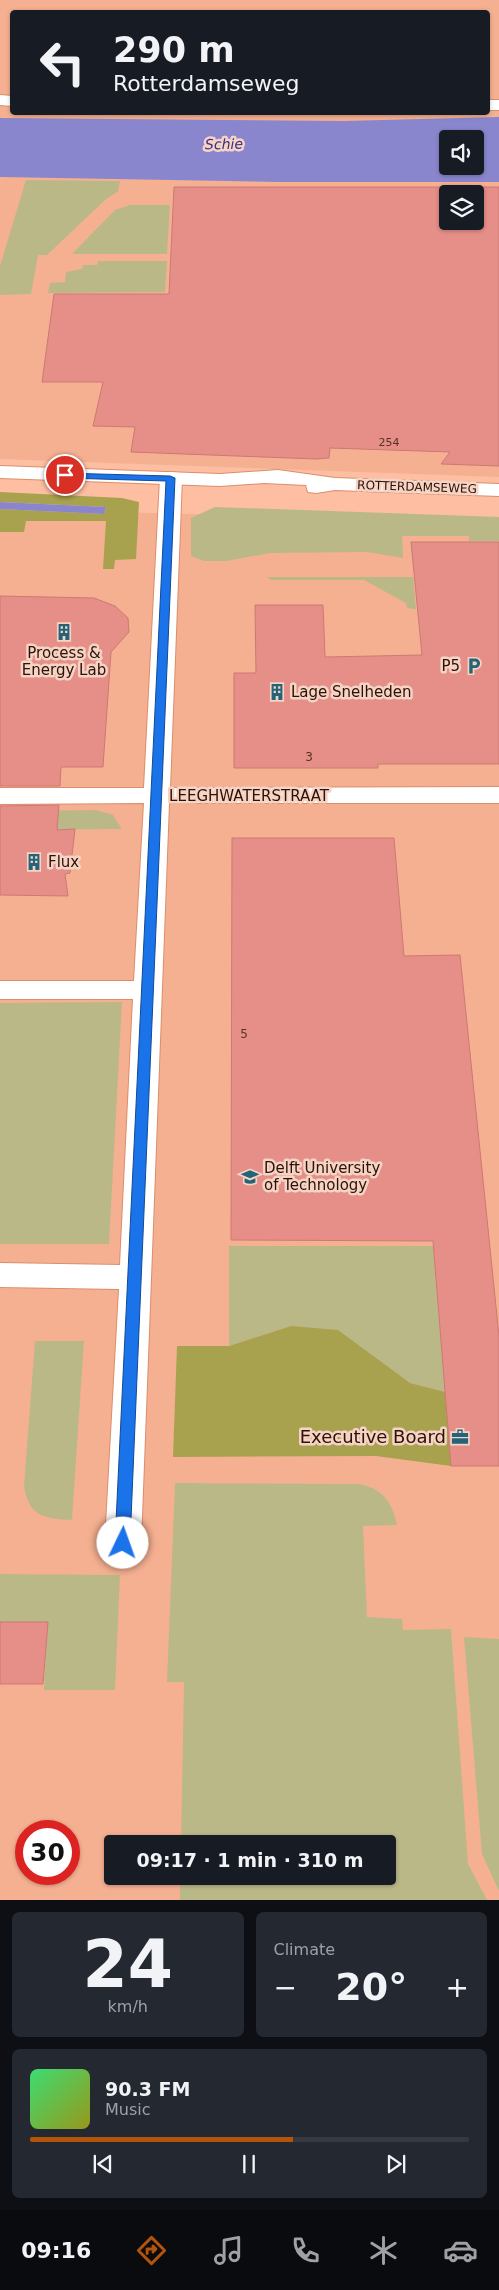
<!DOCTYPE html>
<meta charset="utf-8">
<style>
body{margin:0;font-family:"DejaVu Sans",sans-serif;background:#242831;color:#f1f3f6;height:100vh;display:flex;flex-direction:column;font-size:19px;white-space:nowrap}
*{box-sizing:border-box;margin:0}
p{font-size:16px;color:#9ea1a6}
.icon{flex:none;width:28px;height:28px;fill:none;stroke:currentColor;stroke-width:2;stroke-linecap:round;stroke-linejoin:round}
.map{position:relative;height:1900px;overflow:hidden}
.side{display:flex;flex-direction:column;gap:12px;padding:12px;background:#0d0f14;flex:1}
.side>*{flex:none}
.guide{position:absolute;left:10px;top:10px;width:480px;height:105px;border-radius:5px;box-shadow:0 1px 4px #0004;background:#171b24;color:#f1f3f6;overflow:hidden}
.controls{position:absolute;left:439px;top:130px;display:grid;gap:10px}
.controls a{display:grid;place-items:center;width:45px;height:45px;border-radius:5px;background:#171b24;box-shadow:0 1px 4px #0004;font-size:25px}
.speed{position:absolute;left:15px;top:1820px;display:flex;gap:10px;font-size:25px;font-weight:700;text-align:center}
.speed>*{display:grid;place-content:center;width:65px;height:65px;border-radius:50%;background:#171b24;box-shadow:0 1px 4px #0004;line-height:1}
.speed .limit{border:8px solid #d22;background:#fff;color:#111}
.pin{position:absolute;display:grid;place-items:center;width:42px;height:42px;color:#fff;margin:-21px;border:2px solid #fff;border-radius:50%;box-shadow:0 1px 5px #0007}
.me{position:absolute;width:55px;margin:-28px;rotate:3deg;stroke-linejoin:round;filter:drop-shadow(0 0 4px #0008)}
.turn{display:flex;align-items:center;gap:18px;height:105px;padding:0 20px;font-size:22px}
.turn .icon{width:65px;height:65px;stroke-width:2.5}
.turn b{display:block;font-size:35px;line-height:42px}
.big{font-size:38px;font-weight:600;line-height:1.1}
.side .widget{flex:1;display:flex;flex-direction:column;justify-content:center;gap:8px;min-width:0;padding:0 18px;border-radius:8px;background:#242831}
.side .dial{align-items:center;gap:0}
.dial b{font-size:65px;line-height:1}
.song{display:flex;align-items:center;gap:15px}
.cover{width:60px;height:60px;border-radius:8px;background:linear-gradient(135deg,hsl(140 70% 55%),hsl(60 70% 35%))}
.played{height:5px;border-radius:2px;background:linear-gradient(90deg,#b45309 60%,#363941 60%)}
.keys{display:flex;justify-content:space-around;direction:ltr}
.heat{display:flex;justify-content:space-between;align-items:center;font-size:28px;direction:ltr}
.side .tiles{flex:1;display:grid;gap:12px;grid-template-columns:1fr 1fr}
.widget:last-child{grid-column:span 2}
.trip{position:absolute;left:104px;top:1835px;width:292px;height:50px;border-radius:5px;background:#171b24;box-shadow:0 1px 4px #0004;font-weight:600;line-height:50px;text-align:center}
.tabs{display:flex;height:80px;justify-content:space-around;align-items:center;background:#090b0e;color:#9ea1a6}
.tabs .icon{width:35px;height:35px}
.tabs .current{color:#b45309}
.tabs b{font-size:22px;color:#f1f3f6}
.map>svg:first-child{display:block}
</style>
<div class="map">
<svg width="499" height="1900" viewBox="0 0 499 1900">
<rect width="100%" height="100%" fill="#febea1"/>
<path fill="#f5b091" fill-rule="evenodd" d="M0,0h499v477l-499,-18zM12,12h476v100h-476zM448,139h27v27h-27zM448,194h27v27h-27z
M0,509l499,13v1378h-499zM26,1831h43v43h-43zM112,1844h276v32h-276z"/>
<path fill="#bbb888" d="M26,180l94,1 -2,10 -13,9 -58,55h-9l-7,39 -31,1v-29z
M130,205h40l-3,49h-95l43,-44z
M98,261h69l-2,31 -117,1 2,-10 15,-1 1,-10 16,-3 1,-4h14z
M215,507l284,10v24h-30v-5h-67l1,22 -36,-6 -97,1 -44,8h-22l-13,-5v-38z
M267,577h146l3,32 -9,-1 -1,-5 -42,-23h-93z
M96,810l17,5 9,14 -122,1v-19z
M122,1002l-13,242h-109v-241z
M229,1246h204l12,146 -35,-9 -31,-21 -88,-36 -62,20z
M35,1341h49l-12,179c-27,-1 -44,-4 -48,-34z
M175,1483l183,1c25,4 34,18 39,41l-34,1 4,91 35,2 1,11 48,-1 17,235 19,36h-307v-24h208v-32h-207l3,-162h-17z
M0,1574l120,1 -5,115h-71l3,-68h-47z
M464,1637l35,2v252l-17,-37z"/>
<path fill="#a8a24e" d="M0,492l122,6 17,4 -3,57 -21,1 -1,9h-11l3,-48h-80l-2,11h-24v-23l104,5 2,-7 -106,-5z
M291,1326l47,4 72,53 35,9 6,74 -75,-10 -203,1 4,-111h52z"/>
<path fill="#8986ce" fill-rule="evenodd" d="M499,117v65h-221l-278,-5v-59l344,3zM448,139h27v27h-27z
M0,502l106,5 -2,7 -104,-5z"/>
<path fill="#e58f88" stroke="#cc7973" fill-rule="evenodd" d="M174,187h325v279l-58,-2 9,-12 -120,-4 -1,10 -13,1 -185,-7 4,-25 -42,-1 10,-44h-61l12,-88h115zM448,194h27v27h-27z
M411,542h88v222h-121v4h-144v-95h22l-1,-68h68l2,52 97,-2z
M0,596l94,2 21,8 13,12 1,14 -18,20 -8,115h-42l-1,19h-60z
M59,805l-2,25 18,-1 -5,44 -5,1 3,22 -68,-1v-89z
M232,838h162l10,118 56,-1 39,381v130h-48l-18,-225 -202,-1z
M0,1622h48l-5,62h-43z"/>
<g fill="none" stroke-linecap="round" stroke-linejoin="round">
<g stroke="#db8e6b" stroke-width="2">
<path id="minor" d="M171,472l8,1 3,5 -12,310 329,-1v16h-330l-28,740 -6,10 -12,5 -12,-5 -6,-10 14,-254 -119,-2v-24l120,2 13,-266h-133v-18h134l10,-178 -144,1v-16h144l16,-310 3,-5z"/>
</g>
<g stroke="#db8e6b" stroke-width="2">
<path id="tertiary" d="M0,95l12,1v10l-12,-1z
M488,100h11v10h-11z
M0,466l220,8 58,-4 57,8 164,6v12l-164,-6 -19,3 -8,-1 -2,-7 -42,-2 -44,3 -220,-8z"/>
</g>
<use href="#minor" fill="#fff" fill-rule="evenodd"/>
<use href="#tertiary" fill="#fff" fill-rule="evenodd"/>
</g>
<path fill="#1a73e8" stroke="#114b97" d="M62,473l108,3 5,2 -45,1065 -2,5 -5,1 -6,-1 -2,-5 51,-1062 -101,-3 -4,-3z"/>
<defs>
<g id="building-bare" transform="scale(1.35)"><path d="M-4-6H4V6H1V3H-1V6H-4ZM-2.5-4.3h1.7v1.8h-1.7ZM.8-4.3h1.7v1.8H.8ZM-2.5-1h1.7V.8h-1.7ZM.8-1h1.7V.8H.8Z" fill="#246378" stroke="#f5d3c5" stroke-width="2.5" paint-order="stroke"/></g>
<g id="parking-bare" transform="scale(1.35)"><path d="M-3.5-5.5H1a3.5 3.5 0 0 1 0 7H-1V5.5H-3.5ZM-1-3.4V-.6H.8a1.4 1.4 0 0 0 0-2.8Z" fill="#246378" stroke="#f5d3c5" stroke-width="2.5" paint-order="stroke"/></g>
<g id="university-bare" transform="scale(1.35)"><path d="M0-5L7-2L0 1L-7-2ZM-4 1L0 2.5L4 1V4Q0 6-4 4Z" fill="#246378" stroke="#f5d3c5" stroke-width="2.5" paint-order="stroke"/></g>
<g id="office-bare" transform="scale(1.35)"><path d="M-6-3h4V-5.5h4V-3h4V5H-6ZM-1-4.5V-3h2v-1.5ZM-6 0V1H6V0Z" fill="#246378" stroke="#f5d3c5" stroke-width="2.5" paint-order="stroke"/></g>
</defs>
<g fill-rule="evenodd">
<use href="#building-bare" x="64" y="632"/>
<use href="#parking-bare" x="474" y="666"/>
<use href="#building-bare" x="277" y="692"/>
<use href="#building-bare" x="34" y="862"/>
<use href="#university-bare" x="250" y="1177"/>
<use href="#office-bare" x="460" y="1437"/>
</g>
<g text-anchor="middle" stroke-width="5" stroke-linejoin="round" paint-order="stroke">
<g font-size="11" fill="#5b3025">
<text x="389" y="446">254</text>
</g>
<g font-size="12" fill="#2d1104" stroke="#f5d3c5">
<text transform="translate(417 487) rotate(2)" y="4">ROTTERDAMSEWEG</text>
</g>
<g font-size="12" fill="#5b3025">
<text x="309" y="761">3</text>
<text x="244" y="1038">5</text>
</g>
<g font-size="14" font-style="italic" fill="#3b2e83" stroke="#f5d3c5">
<text transform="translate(224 144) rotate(-1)" y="5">Schie</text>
</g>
<g font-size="15" fill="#2d1104" stroke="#f5d3c5" text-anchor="start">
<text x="64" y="658" text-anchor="middle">Process &amp;<tspan x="64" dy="17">Energy Lab</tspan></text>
<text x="460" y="671" text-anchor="end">P5</text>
<text x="291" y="697">Lage Snelheden</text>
<text x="48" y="867">Flux</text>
<text x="264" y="1173">Delft University<tspan x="264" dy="17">of Technology</tspan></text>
</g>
<g font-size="15" fill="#2d1104" stroke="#f5d3c5">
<text x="249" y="801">LEEGHWATERSTRAAT</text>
</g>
<g font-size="18" fill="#2d1104" stroke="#f5d3c5" text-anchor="end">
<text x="446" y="1443">Executive Board</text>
</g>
</g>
</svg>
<div class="controls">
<a><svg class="icon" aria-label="sound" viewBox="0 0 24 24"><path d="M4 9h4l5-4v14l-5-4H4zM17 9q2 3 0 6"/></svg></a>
<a><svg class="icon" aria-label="layers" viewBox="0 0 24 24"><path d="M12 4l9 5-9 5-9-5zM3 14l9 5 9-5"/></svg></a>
</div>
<div class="speed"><div class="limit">30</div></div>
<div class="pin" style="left:65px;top:475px;background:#d93025"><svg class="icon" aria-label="arrive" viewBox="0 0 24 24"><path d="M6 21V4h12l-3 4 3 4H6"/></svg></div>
<svg class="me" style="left:123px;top:1543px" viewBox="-20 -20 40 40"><circle r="19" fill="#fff"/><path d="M0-13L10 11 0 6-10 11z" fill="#1a73e8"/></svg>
<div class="trip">09:17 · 1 min · 310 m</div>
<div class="guide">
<div class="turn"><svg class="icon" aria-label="left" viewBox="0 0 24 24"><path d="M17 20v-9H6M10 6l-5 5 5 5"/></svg><div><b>290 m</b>Rotterdamseweg</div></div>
</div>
</div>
<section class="side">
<div class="tiles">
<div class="widget dial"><b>24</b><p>km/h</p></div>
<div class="widget"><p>Climate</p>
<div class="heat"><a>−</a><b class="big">20°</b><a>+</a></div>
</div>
<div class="widget">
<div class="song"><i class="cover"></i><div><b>90.3 FM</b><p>Music</p></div></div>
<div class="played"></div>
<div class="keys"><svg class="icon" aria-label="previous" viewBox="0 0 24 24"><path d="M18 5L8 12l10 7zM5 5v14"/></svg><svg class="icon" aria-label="pause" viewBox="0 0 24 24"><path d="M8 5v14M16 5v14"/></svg><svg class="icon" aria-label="next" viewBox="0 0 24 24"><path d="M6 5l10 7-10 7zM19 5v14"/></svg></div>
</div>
</div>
</section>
<nav class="tabs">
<b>09:16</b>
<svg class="icon current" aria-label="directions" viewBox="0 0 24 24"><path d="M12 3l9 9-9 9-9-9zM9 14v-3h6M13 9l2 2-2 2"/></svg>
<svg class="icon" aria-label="music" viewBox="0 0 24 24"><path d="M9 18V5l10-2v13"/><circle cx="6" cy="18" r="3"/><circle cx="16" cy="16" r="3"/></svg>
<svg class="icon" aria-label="phone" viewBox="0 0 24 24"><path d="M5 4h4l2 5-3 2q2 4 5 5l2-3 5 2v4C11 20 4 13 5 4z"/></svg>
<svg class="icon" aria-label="climate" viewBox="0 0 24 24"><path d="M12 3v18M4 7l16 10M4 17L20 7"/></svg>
<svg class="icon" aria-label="car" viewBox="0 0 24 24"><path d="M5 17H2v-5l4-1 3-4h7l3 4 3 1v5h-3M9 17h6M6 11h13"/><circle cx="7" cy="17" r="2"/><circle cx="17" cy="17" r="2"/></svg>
</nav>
